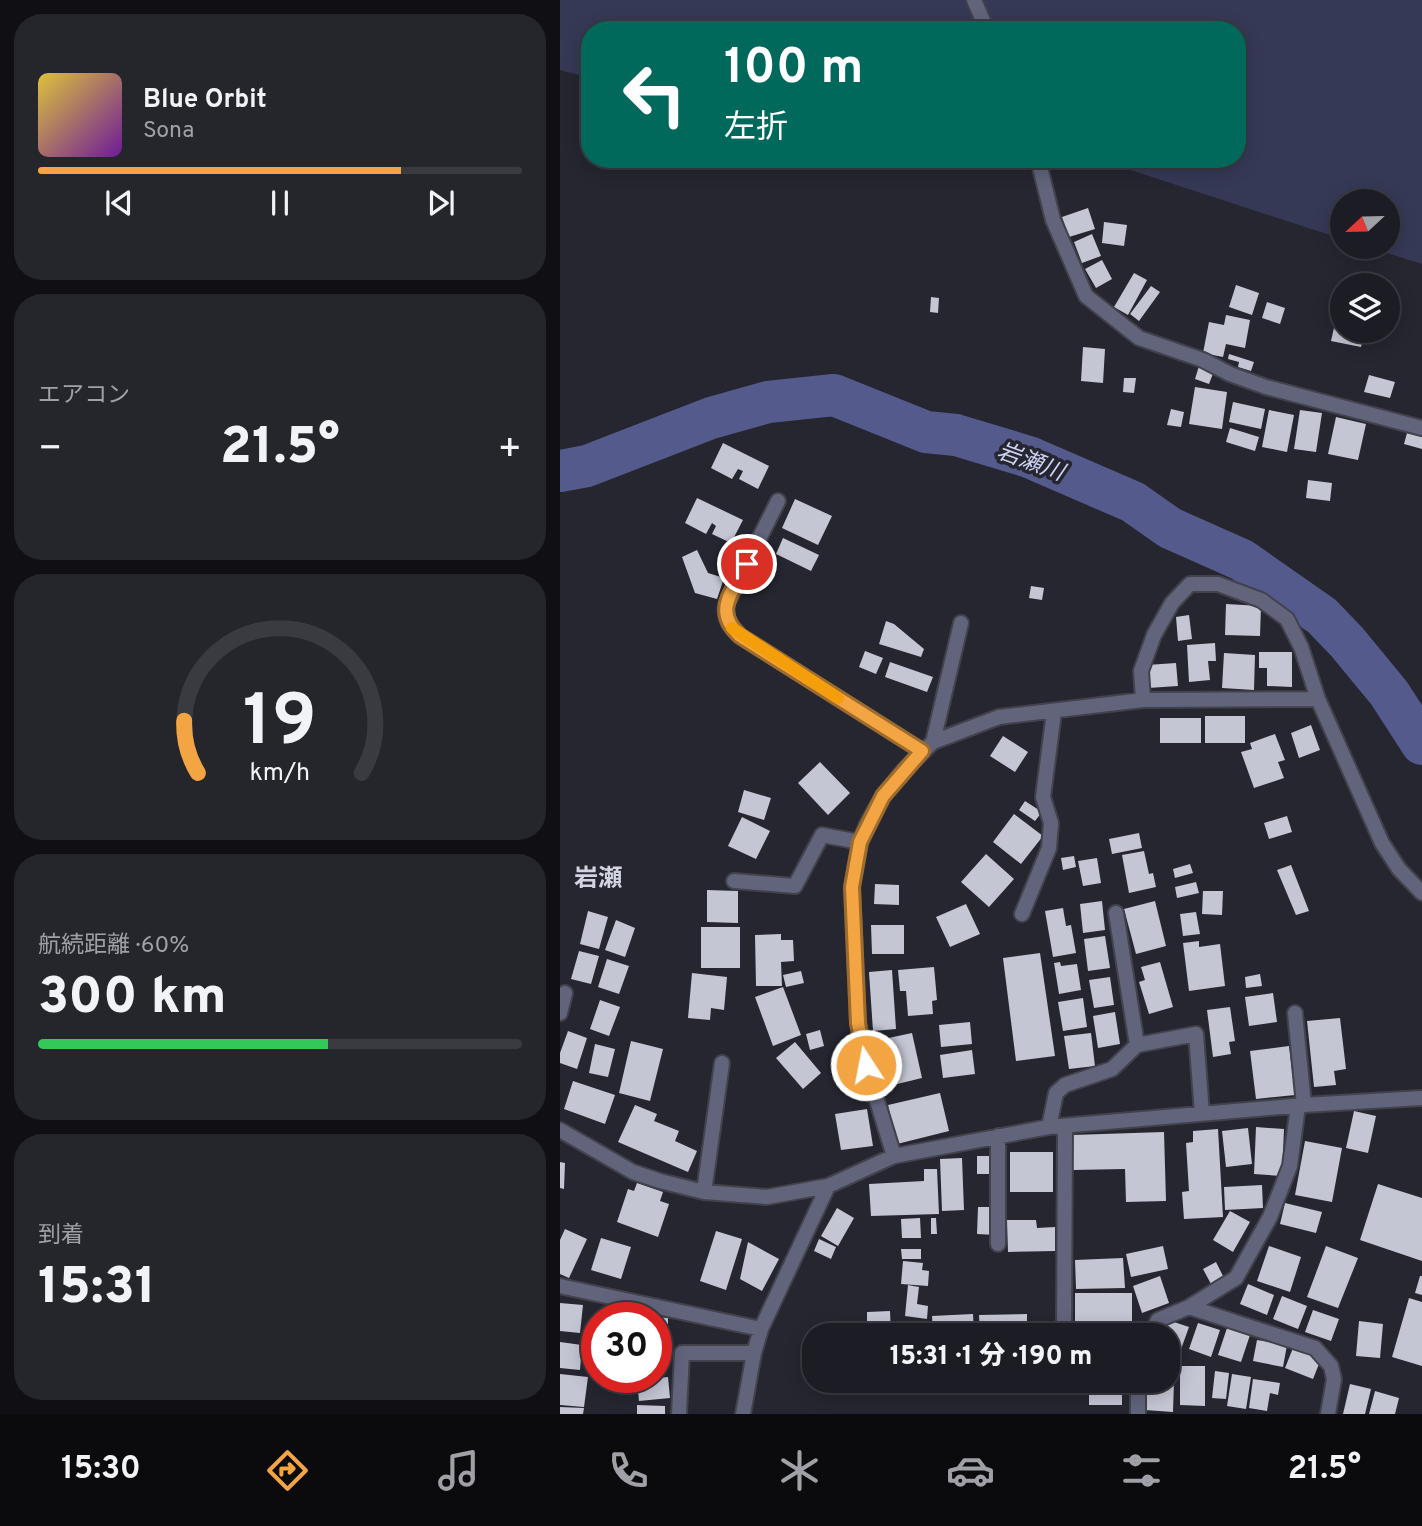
<!DOCTYPE html>
<html lang="ja">
<meta charset="utf-8">
<style>
body{margin:0;font-family:Overpass,"Noto Sans JP",sans-serif;background:#25252c;color:#f1f3f6;height:100vh;display:flex;flex-direction:column;font-size:26px;white-space:nowrap}
*{box-sizing:border-box;margin:0}
p{font-size:23px;color:#a0a1a6}
.icon{flex:none;width:38px;height:38px;fill:none;stroke:currentColor;stroke-width:2;stroke-linecap:round;stroke-linejoin:round}
.map{position:relative;flex:1;overflow:hidden}
.sheet{display:flex;flex-direction:column;gap:14px;padding:14px;background:#0f0f14;width:560px}
.sheet>*{flex:none}
.top-card{position:absolute;left:21px;top:21px;width:665px;height:147px;border-radius:28px;box-shadow:0 4px 18px #0003,0 0 0 2px #3a3a41;background:#00695c;color:#fff;overflow:hidden}
.needle{width:46px;rotate:248deg}
.buttons{position:absolute;left:770px;top:189px;display:grid;gap:14px}
.buttons a{display:grid;place-items:center;width:70px;height:70px;border-radius:50%;background:#1c1c24;box-shadow:0 4px 18px #0003,0 0 0 2px #3a3a41;font-size:35px}
.speed{position:absolute;left:21px;top:1302px;display:flex;gap:14px;font-size:35px;font-weight:700;text-align:center}
.speed>*{display:grid;place-content:center;width:91px;height:91px;border-radius:50%;background:#1c1c24;box-shadow:0 4px 18px #0003,0 0 0 2px #3a3a41;line-height:1}
.speed .limit{border:10px solid #d22;background:#fff;color:#111}
.pin{position:absolute;display:grid;place-items:center;width:60px;height:60px;color:#fff;margin:-30px;border:4px solid #fff;border-radius:50%;box-shadow:0 2px 7px #0007}
.me{position:absolute;width:77px;margin:-38px;rotate:349deg;stroke-linejoin:round;filter:drop-shadow(0 0 5px #0008)}
.turn{display:flex;align-items:center;gap:24px;height:147px;padding:0 28px;font-size:32px}
.turn .icon{width:91px;height:91px;stroke-width:2.5}
.turn b{display:block;font-size:49px;line-height:60px}
.big{font-size:52px;font-weight:800;line-height:1.1}
.sheet .card{flex:1;display:flex;flex-direction:column;justify-content:center;gap:10px;min-width:0;padding:0 24px;border-radius:28px;background:#25252c}
.sheet .dial{align-items:center;gap:0}
.dial svg{height:182px;overflow:visible;fill:none;stroke:#3a3a41;stroke-width:7;stroke-linecap:round;text-anchor:middle}
.dial text{fill:#f1f3f6;stroke:none}
.song{display:flex;align-items:center;gap:21px}
.cover{width:84px;height:84px;border-radius:10px;background:linear-gradient(135deg,hsl(50 70% 55%),hsl(280 70% 35%))}
.played{height:7px;border-radius:4px;background:linear-gradient(90deg,#f2a542 75%,#3a3a41 75%)}
.keys{display:flex;justify-content:space-around;direction:ltr}
.heat{display:flex;justify-content:space-between;align-items:center;font-size:38px;direction:ltr}
.charge{height:10px;border-radius:5px;background:linear-gradient(90deg,#34c759 60%,#3a3a41 0)}
.trip{position:absolute;left:242px;top:1323px;width:378px;height:70px;border-radius:28px;background:#1c1c24;box-shadow:0 4px 18px #0003,0 0 0 2px #3a3a41;font-weight:800;line-height:70px;text-align:center}
.menu{display:flex;height:112px;justify-content:space-around;align-items:center;background:#0b0b0e;color:#a0a1a6}
.menu .icon{width:49px;height:49px}
.menu .current{color:#f2a542}
.menu b{font-size:32px;color:#f1f3f6}
main{display:flex;flex:1;min-height:0}
.map>svg:first-child{display:block}
</style>
<main>
<section class="sheet">
<div class="card">
<div class="song"><i class="cover"></i><div><b>Blue Orbit</b><p>Sona</p></div></div>
<div class="played"></div>
<div class="keys"><svg class="icon" aria-label="previous" viewBox="0 0 24 24"><path d="M18 5L8 12l10 7zM5 5v14"/></svg><svg class="icon" aria-label="pause" viewBox="0 0 24 24"><path d="M8 5v14M16 5v14"/></svg><svg class="icon" aria-label="next" viewBox="0 0 24 24"><path d="M6 5l10 7-10 7zM19 5v14"/></svg></div>
</div>
<div class="card"><p>エアコン</p>
<div class="heat"><a>−</a><b class="big">21.5°</b><a>+</a></div>
</div>
<div class="card dial"><svg viewBox="0 0 100 80">
<path d="M14 69A42 42 0 1 1 86 69"/>
<path d="M14 69A42 42 0 0 1 8 46" stroke="#f2a542"/>
<text x="50" y="56" font-size="32" font-weight="700">19</text>
<text x="50" y="72" font-size="11">km/h</text>
</svg></div>
<div class="card"><p>航続距離 · 60%</p><b class="big">300 km</b><div class="charge"></div></div>
<div class="card"><p>到着</p><b class="big">15:31</b></div>
</section>
<div class="map">
<svg width="862" height="1414" viewBox="0 0 862 1414">
<rect width="100%" height="100%" fill="#252630"/>
<path fill="#363956" d="M0,0h862v264l-54,-17h20v-46h-46v38l-245,-80h140v-129h-647v48l-30,-8z"/>
<g fill="none" stroke-linecap="round" stroke-linejoin="round">
<path stroke="#555a8d" stroke-width="42" d="M0,471l27,-5 124,-48 57,-16 66,-7 92,37 30,3 73,22 104,45 37,26 72,32 80,56 25,26 42,51 33,51"/>
</g>
<path fill="#c4c6d4" d="M528,208l7,21 -26,8 -7,-20z
M544,222l23,3 -3,21 -22,-3z
M532,234l9,22 -19,7 -8,-21z
M542,260l10,19 -16,9 -11,-19z
M574,273l13,7 -19,35 -14,-8z
M676,285l23,8 -7,22 -23,-8z
M591,286l9,6 -21,29 -9,-7z
M371,297l8,1 -1,15 -8,-1z
M781,297l1,34h23l-4,16 -30,-6z
M707,302l18,6 -5,16 -18,-6z
M666,315l24,5 -5,28 -19,-4 -3,13 -20,-4 6,-31 15,3z
M523,347l22,2 -2,34 -22,-2z
M669,354l25,8 -3,9 -13,-4 1,-5 -11,-3z
M639,366l15,5 -5,13 -14,-5z
M809,375l26,7 -5,16 -26,-6z
M564,378h12l-2,15 -11,-1z
M635,387l32,5 -5,37 -33,-5z
M673,402l32,7 -4,20 -32,-7z
M611,409l13,3 -3,15 -14,-2z
M709,410l25,5 -7,37 -25,-5z
M740,410l22,3 -6,39 -22,-3z
M776,417l30,7 -8,36 -30,-6z
M670,428l29,9 -4,14 -29,-9z
M847,433l15,4v12l-18,-5z
M163,443l46,23 -11,23 -19,-10 4,-8 -5,-2 -6,10 -21,-11z
M748,480l24,3 -2,18 -24,-3z
M137,498l46,22 -12,23 -19,-9 4,-8 -4,-3 -6,11 -21,-11z
M235,499l37,17 -14,29 -36,-17z
M223,538l36,17 -8,16 -35,-17z
M137,550l11,23 16,5 -7,21 -22,-6 -13,-36z
M471,586l13,2 -2,12 -13,-2z
M666,604l35,2 -1,30 -35,-1z
M629,615l3,24 -14,2 -2,-24z
M326,621l8,3 30,25 -3,8 -42,-13z
M655,643l1,18h-8l2,19 -21,2 -2,-37z
M305,651l18,7 -7,16 -17,-7z
M699,652h33v35l-25,-1v-18h-8z
M664,653l31,2 -1,35 -32,-2z
M330,662l43,15 -6,15 -42,-15z
M616,663l2,23 -30,2 -1,-23z
M645,716h40v27h-40z
M600,718h41v25h-41z
M751,725l9,25 -21,8 -8,-25z
M715,734l10,26 -7,2 6,16 -30,10 -13,-36 11,-3 -2,-6z
M443,736l25,16 -13,20 -25,-16z
M260,762l30,31 -22,22 -30,-32z
M184,790l27,8 -7,22 -26,-8z
M465,801l17,11 -7,9 -16,-11z
M454,814l29,22 -22,28 -28,-22z
M727,816l5,16 -23,7 -5,-16z
M182,817l28,14 -14,28 -28,-13z
M579,833l3,15 -30,6 -3,-15z
M584,851l5,23 4,-1 3,14 -27,6 -7,-38z
M426,854l28,25 -25,28 -28,-25z
M514,856l2,11 -13,3 -2,-12z
M537,858l4,25 -18,3 -5,-25z
M630,864l3,9 -18,5 -2,-9z
M731,865l18,46 -13,4 -19,-45z
M636,882l3,11 -22,5 -2,-11z
M315,884l24,1v20l-25,-1z
M147,890l31,1v32l-31,-1z
M643,891h20l-1,24 -20,-1z
M542,901l3,29 -22,3 -3,-29z
M595,901l11,45 -30,8 -12,-45z
M406,904l14,30 -30,13 -14,-30z
M503,908l3,18 5,-1 5,28 -23,4 -8,-46z
M28,911l20,6 -9,32 -19,-5z
M636,912l4,22 -17,2 -3,-22z
M56,920l19,8 -10,29 -20,-7z
M311,925h33v29h-32z
M141,927h39v41h-39z
M221,934v6h12l1,21 -13,1 1,24h-26l-1,-51z
M545,936l5,32 -22,3 -4,-32z
M639,941v6l21,-3 5,42 -36,5 -6,-48z
M19,951l20,5 -8,28 -20,-5z
M480,953l15,103 -39,5 -13,-103z
M47,959l22,7 -10,28 -21,-7z
M500,962l1,4 16,-2 4,26 -22,4 -5,-31z
M600,962l13,45 -24,7 -10,-32 6,-2 -4,-13z
M374,967l3,33 -5,1 1,13 -25,2 -2,-25h-6l-2,-21z
M332,970l4,59 -23,2 -4,-59z
M241,971l3,12 -18,4 -3,-12z
M132,973l35,4 -3,33 -13,-2 -1,12 -22,-2z
M700,974l2,12 -16,2 -1,-11z
M550,977l4,28 -20,3 -5,-28z
M223,987l18,48 -28,11 -18,-49z
M713,993l4,29 -28,4 -4,-29z
M523,998l4,29 -24,4 -5,-29z
M40,1000l20,7 -11,29 -19,-7z
M670,1007l5,34 -6,1 2,12 -18,3 -6,-47z
M555,1012l5,32 -22,4 -5,-32z
M780,1018l6,51 -12,2 2,14 -22,2 -7,-66z
M410,1022l2,22 -31,3 -2,-22z
M260,1030l4,16 -14,4 -4,-16z
M8,1031l19,7 -10,31 -17,-6v-10z
M352,1033l10,45 -33,8 -10,-46z
M531,1033l4,33 -26,3 -5,-33z
M71,1041l32,8 -13,52 -31,-8z
M235,1042l26,31 -18,16 -27,-31z
M35,1044l20,5 -7,28 -19,-4z
M729,1046l6,49 -39,4 -6,-48z
M412,1050l3,24 -32,4 -3,-23z
M13,1081l42,14 -10,29 -41,-15z
M380,1093l9,38 -52,13 -9,-39z
M75,1105l22,9 -3,7 25,10 -4,10 22,10 -9,21 -70,-30z
M307,1109l6,37 -32,4 -6,-36z
M794,1111l22,5 -8,37 -22,-5z
M696,1127l28,2 -2,47 -28,-2z
M688,1128l4,36 -26,3 -4,-36z
M658,1129l5,88 -39,2 -2,-27 7,-1 -3,-48 7,-1v-11z
M604,1132l2,69 -40,1 -1,-33 -53,1v-35z
M745,1141l37,7 -10,54 -37,-7z
M450,1152h43v40h-43z
M417,1156h19v18h-19z
M402,1158l2,52 -22,1 -2,-52z
M0,1162l5,1 -1,26 -4,-1z
M364,1169h13l2,45 -68,2 -2,-32 55,-3z
M77,1183l26,9 -3,9 9,3 -11,33 -41,-15 11,-33 6,2z
M818,1184l44,14v63l-62,-21z
M702,1185l1,23 -38,2 -1,-23z
M725,1203l37,9 -6,21 -36,-9z
M418,1207h18v28l-19,-1z
M277,1208l17,10 -16,28 -17,-10z
M670,1211l20,11 -17,30 -20,-12z
M360,1218l1,20h-19l-1,-19z
M371,1218h5l1,16h-6z
M447,1220h29l1,8 18,-1v24l-47,1z
M5,1229l22,10 -18,39 -9,-4v-34z
M156,1231l26,8 -16,51 -26,-9z
M41,1238l30,9 -10,32 -30,-9z
M259,1239l17,8 -5,12 -17,-8z
M188,1242l31,17 -17,32 -22,-12z
M603,1246l5,23 -37,8 -5,-23z
M709,1246l32,11 -11,35 -33,-11z
M766,1246l32,12 -20,50 -31,-11z
M341,1249h20v10h-19z
M563,1258l2,30 -49,1 -1,-29z
M343,1261l20,2 -1,7 7,1 -1,15 -27,-2z
M656,1262l8,16 -13,6 -8,-15z
M600,1276l9,27 -27,10 -9,-27z
M860,1276h2v19l-7,-2z
M688,1284l26,11 -7,20 -27,-11z
M348,1285l11,2 -2,17 11,2 -1,13 -22,-3z
M515,1293h57v42h-57z
M722,1296l25,10 -9,23 -25,-10z
M849,1298l13,4v64l-30,-9z
M0,1303l23,2 -3,28 -20,-2z
M753,1310l26,9 -8,22 -26,-9z
M330,1311l1,24h-35l-1,-9h12v-14z
M413,1314l1,21h-41l-1,-19z
M467,1314v21h-47l-1,-20z
M96,1317l12,1v24l-12,-1z
M608,1320l21,7 -9,25 -13,-4v-13h-4z
M799,1321l24,3 -3,34 -24,-2z
M638,1323l22,7 -9,27 -22,-8z
M668,1325l23,7 -10,30 -23,-7z
M697,1340l30,5 -4,22 -30,-6z
M0,1342l22,3 -2,25 -20,-2z
M733,1348l28,11 -8,20 -28,-11z
M620,1366h25v40l-25,-1z
M655,1371l14,2 -3,26 -14,-1z
M0,1374l28,3 -4,30 -24,-2z
M672,1374l19,3 -5,32 -19,-3z
M108,1377l2,21 -31,3 -2,-21z
M693,1379l27,4 -2,12 -8,-2 -3,18 -18,-3z
M529,1381h33v24h-33z
M587,1381h27l-1,31 -28,-2z
M790,1384l21,5 -6,25h-22z
M815,1391l24,7 -4,16h-26z
M77,1405l28,1v8h-28z
M0,1407l24,1 -1,6h-23z"/>
<g fill="none" stroke-linecap="round" stroke-linejoin="round">
<g stroke="#41424b" stroke-width="18">
<path id="street" d="M414,0l13,30
M478,159l15,61 33,76 53,42 64,22 27,14 36,13 156,41
M218,501l-52,104c-2,15 4,21 14,31l182,115
M583,700l-2,-29 13,-36 18,-32 18,-19h28l43,16 26,19 14,28 17,52 64,144 17,26 23,24
M373,742l28,-119
M174,881l61,5 27,-51 38,7
M556,913l21,132 59,-11 6,80
M462,914l27,-66 2,-25 -8,-26 11,-85
M0,1013l5,-20
M735,1013l9,92
M489,1127l7,-34 9,-8 47,-16 25,-24
M0,1130l73,42 27,9 44,11 63,5 61,-11 66,-30 155,-29 255,-22 118,-7
M438,1136v108
M334,1156l-28,-91 -8,-42 -6,-136 8,-45 7,-18 16,-28 20,-25 30,-29 66,-25 144,-17 175,-1
M144,1192l18,-129
M0,1286l201,43
M629,1307l126,41 16,18 3,13 -6,35
M504,1333l1,-207
M591,1335l7,-15 31,-13 47,-29 34,-61 20,-51 8,-60
M578,1381v33
M119,1414l3,-61h72
M183,1414l11,-61 7,-24 67,-143"/>
</g>
<use href="#street" stroke="#61647b" stroke-width="14"/>
</g>
<g fill="none" stroke-linecap="round" stroke-linejoin="round">
<g stroke="#9d6b2b" stroke-width="18">
<path id="route" d="M187,564c-14,28 -35,46 -7,72l182,115 -39,45 -23,46 -8,45 6,136 8,42"/>
</g>
<use href="#route" stroke="#f2a542" stroke-width="12"/>
<path stroke="#f59e0b" stroke-width="12" d="M172,628l106,70"/>
</g>
<g text-anchor="middle" stroke-width="7" stroke-linejoin="round" paint-order="stroke">
<g font-size="23" font-style="italic" fill="#ced2f3" stroke="#252630">
<text transform="translate(471 461) rotate(20)" y="8">岩瀬川</text>
</g>
<g font-size="24" font-weight="bold" fill="#d2d4e2" stroke="#252630">
<text x="38" y="886">岩瀬</text>
</g>
</g>
</svg>
<div class="buttons">
<a><svg class="needle" viewBox="-14 -14 28 28"><path d="M0-13l5 13h-10z" fill="#e53935"/><path d="M0 13l5-13h-10z" fill="#a0a1a6"/></svg></a>
<a><svg class="icon" aria-label="layers" viewBox="0 0 24 24"><path d="M12 4l9 5-9 5-9-5zM3 14l9 5 9-5"/></svg></a>
</div>
<div class="speed"><div class="limit">30</div></div>
<div class="pin" style="left:187px;top:564px;background:#d93025"><svg class="icon" aria-label="arrive" viewBox="0 0 24 24"><path d="M6 21V4h12l-3 4 3 4H6"/></svg></div>
<svg class="me" style="left:306px;top:1065px" viewBox="-20 -20 40 40"><circle r="17" fill="#f2a542" stroke="#fff" stroke-width="3"/><path d="M0-11L8 9 0 5-8 9z" fill="#fff"/></svg>
<div class="trip">15:31 · 1 分 · 190 m</div>
<div class="top-card">
<div class="turn"><svg class="icon" aria-label="left" viewBox="0 0 24 24"><path d="M17 20v-9H6M10 6l-5 5 5 5"/></svg><div><b>100 m</b>左折</div></div>
</div>
</div>
</main>
<nav class="menu">
<b>15:30</b>
<svg class="icon current" aria-label="directions" viewBox="0 0 24 24"><path d="M12 3l9 9-9 9-9-9zM9 14v-3h6M13 9l2 2-2 2"/></svg>
<svg class="icon" aria-label="music" viewBox="0 0 24 24"><path d="M9 18V5l10-2v13"/><circle cx="6" cy="18" r="3"/><circle cx="16" cy="16" r="3"/></svg>
<svg class="icon" aria-label="phone" viewBox="0 0 24 24"><path d="M5 4h4l2 5-3 2q2 4 5 5l2-3 5 2v4C11 20 4 13 5 4z"/></svg>
<svg class="icon" aria-label="climate" viewBox="0 0 24 24"><path d="M12 3v18M4 7l16 10M4 17L20 7"/></svg>
<svg class="icon" aria-label="car" viewBox="0 0 24 24"><path d="M5 17H2v-5l4-1 3-4h7l3 4 3 1v5h-3M9 17h6M6 11h13"/><circle cx="7" cy="17" r="2"/><circle cx="17" cy="17" r="2"/></svg>
<svg class="icon" aria-label="filters" viewBox="0 0 24 24"><path d="M4 7h16M4 17h16"/><circle cx="9" cy="7" r="2"/><circle cx="15" cy="17" r="2"/></svg>
<b>21.5°</b>
</nav>
